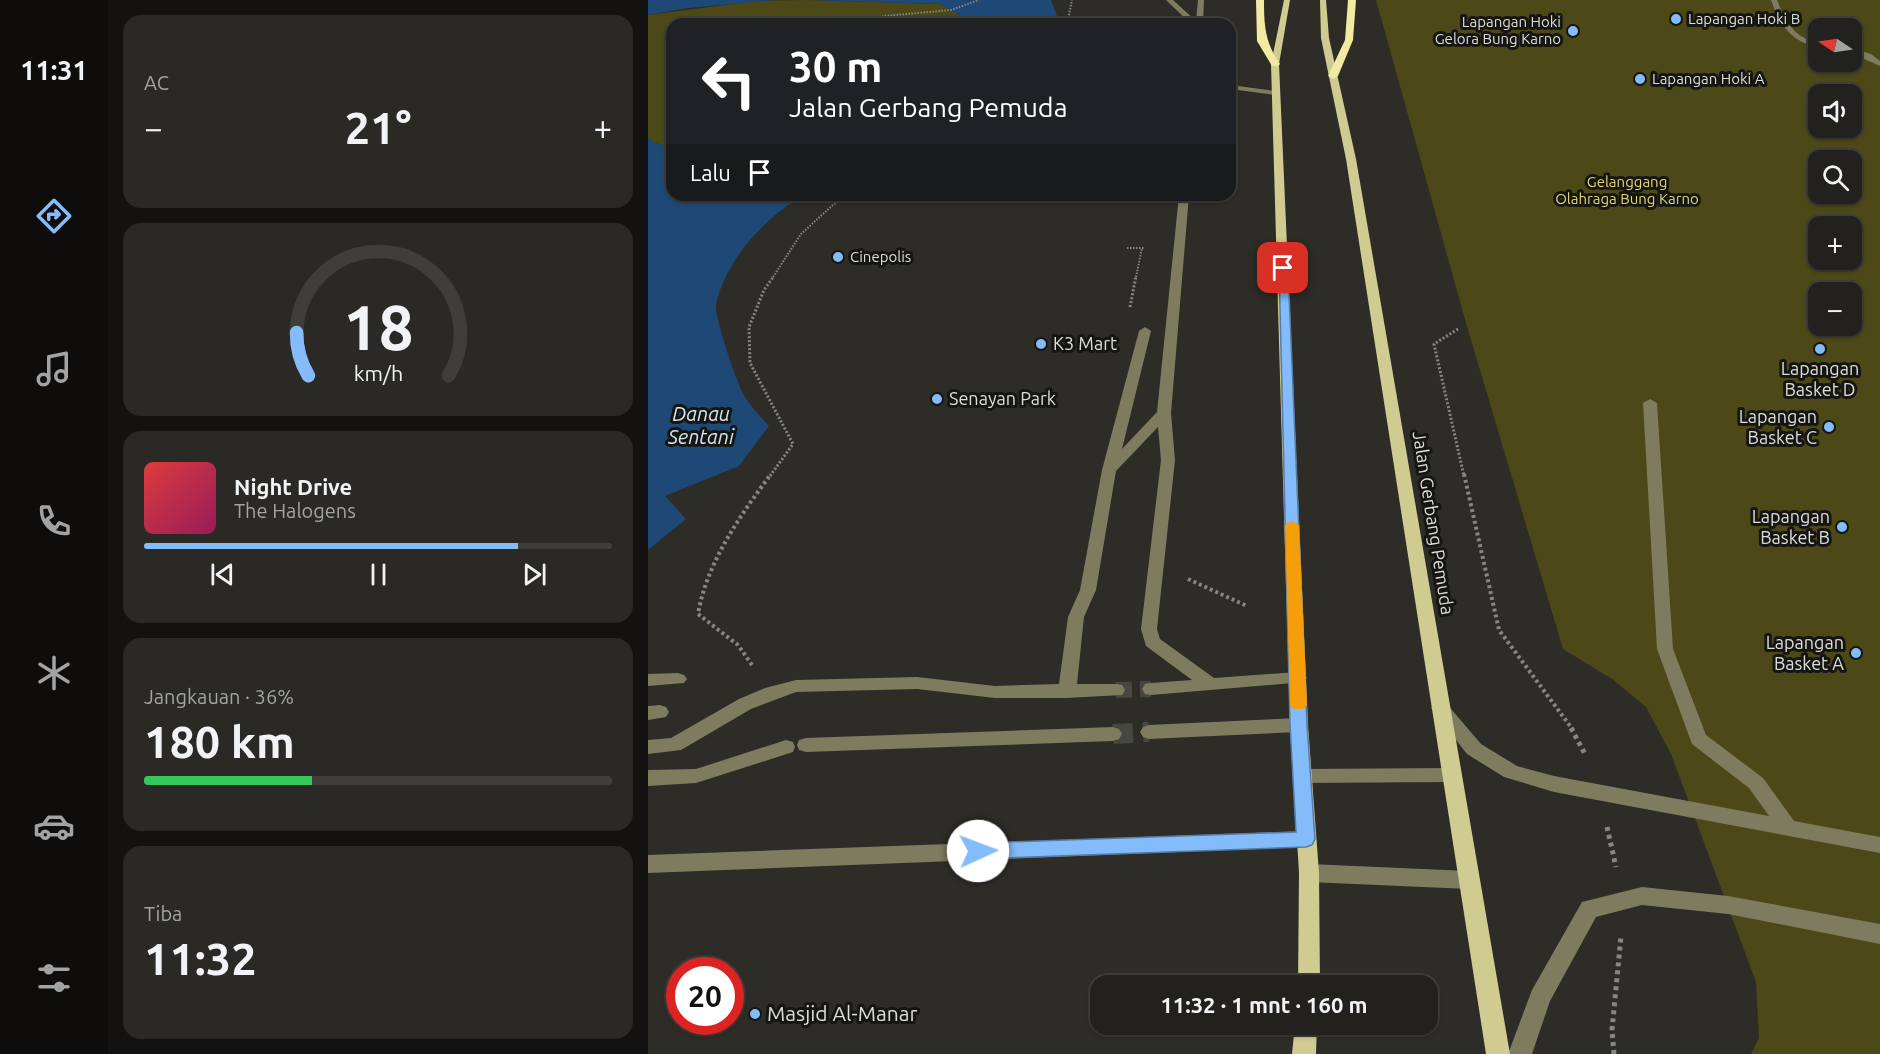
<!DOCTYPE html>
<html lang="id">
<meta charset="utf-8">
<style>
body{margin:0;font-family:Ubuntu,sans-serif;background:#2a2926;color:#f1f3f6;height:100vh;display:flex;flex-direction:column;font-size:22px;white-space:nowrap}
*{box-sizing:border-box;margin:0}
p{font-size:20px;color:#a2a3a4}
.icon{flex:none;width:33px;height:33px;fill:none;stroke:currentColor;stroke-width:2;stroke-linecap:round;stroke-linejoin:round}
.map{position:relative;flex:1;overflow:hidden}
.details{display:flex;flex-direction:column;gap:15px;padding:15px;background:#131210;width:540px}
.details>*{flex:none}
.banner{position:absolute;left:18px;top:18px;width:570px;height:183px;border-radius:18px;box-shadow:0 2px 4px #0004,0 0 0 2px #3f3e3b;background:#202124;color:#fff;overflow:hidden}
.needle{width:39px;rotate:283deg}
.fabs{position:absolute;left:1160px;top:18px;display:grid;gap:12px}
.fabs a{display:grid;place-items:center;width:54px;height:54px;border-radius:12px;background:#22211d;box-shadow:0 2px 4px #0004,0 0 0 2px #3f3e3b;font-size:30px}
.speed{position:absolute;left:18px;top:957px;display:flex;gap:12px;font-size:30px;font-weight:700;text-align:center}
.speed>*{display:grid;place-content:center;width:78px;height:78px;border-radius:50%;background:#22211d;box-shadow:0 2px 4px #0004,0 0 0 2px #3f3e3b;line-height:1}
.speed .limit{border:9px solid #d22;background:#fff;color:#111}
.pin{position:absolute;display:grid;place-items:center;width:51px;height:51px;color:#fff;margin:-26px;border-radius:12px;box-shadow:0 3px 9px #0006}
.me{position:absolute;width:66px;margin:-33px;rotate:88deg;stroke-linejoin:round;filter:drop-shadow(0 0 4px #0008)}
.turn{display:flex;align-items:center;gap:21px;height:126px;padding:0 24px;font-size:27px}
.turn .icon{width:78px;height:78px;stroke-width:2.5}
.turn b{display:block;font-size:42px;line-height:51px}
.then{display:flex;align-items:center;height:57px;padding:0 24px;background:#0003;gap:12px;font-size:22px}
.big{font-size:45px;font-weight:600;line-height:1.1}
.details .widget{flex:1;display:flex;flex-direction:column;justify-content:center;gap:9px;min-width:0;padding:0 21px;border-radius:18px;background:#2a2926}
.details .dial{align-items:center;gap:0}
.dial svg{height:156px;overflow:visible;fill:none;stroke:#3f3e3b;stroke-width:7;stroke-linecap:round;text-anchor:middle}
.dial text{fill:#f1f3f6;stroke:none}
.song{display:flex;align-items:center;gap:18px}
.cover{width:72px;height:72px;border-radius:9px;background:linear-gradient(135deg,hsl(0 70% 55%),hsl(330 70% 35%))}
.played{height:6px;border-radius:3px;background:linear-gradient(90deg,#84bcfb 80%,#3f3e3b 80%)}
.keys{display:flex;justify-content:space-around;direction:ltr}
.heat{display:flex;justify-content:space-between;align-items:center;font-size:33px;direction:ltr}
.charge{height:9px;border-radius:4px;background:linear-gradient(90deg,#34c759 36%,#3f3e3b 0)}
.trip{position:absolute;left:442px;top:975px;width:348px;height:60px;border-radius:18px;background:#22211d;box-shadow:0 2px 4px #0004,0 0 0 2px #3f3e3b;font-weight:600;line-height:60px;text-align:center}
main{display:flex;flex:1;min-height:0}
.tab-bar{display:flex;flex-direction:column;width:108px;justify-content:space-around;align-items:center;background:#0e0d0c;color:#a2a3a4}
.tab-bar .icon{width:42px;height:42px}
.tab-bar .selected{color:#84bcfb}
.tab-bar b{font-size:27px;color:#f1f3f6}
.map>svg:first-child{display:block}
</style>
<main>
<nav class="tab-bar">
<b>11:31</b>
<svg class="icon selected" aria-label="directions" viewBox="0 0 24 24"><path d="M12 3l9 9-9 9-9-9zM9 14v-3h6M13 9l2 2-2 2"/></svg>
<svg class="icon" aria-label="music" viewBox="0 0 24 24"><path d="M9 18V5l10-2v13"/><circle cx="6" cy="18" r="3"/><circle cx="16" cy="16" r="3"/></svg>
<svg class="icon" aria-label="phone" viewBox="0 0 24 24"><path d="M5 4h4l2 5-3 2q2 4 5 5l2-3 5 2v4C11 20 4 13 5 4z"/></svg>
<svg class="icon" aria-label="climate" viewBox="0 0 24 24"><path d="M12 3v18M4 7l16 10M4 17L20 7"/></svg>
<svg class="icon" aria-label="car" viewBox="0 0 24 24"><path d="M5 17H2v-5l4-1 3-4h7l3 4 3 1v5h-3M9 17h6M6 11h13"/><circle cx="7" cy="17" r="2"/><circle cx="17" cy="17" r="2"/></svg>
<svg class="icon" aria-label="filters" viewBox="0 0 24 24"><path d="M4 7h16M4 17h16"/><circle cx="9" cy="7" r="2"/><circle cx="15" cy="17" r="2"/></svg>
</nav>
<section class="details">
<div class="widget"><p>AC</p>
<div class="heat"><a>−</a><b class="big">21°</b><a>+</a></div>
</div>
<div class="widget dial"><svg viewBox="0 0 100 80">
<path d="M14 69A42 42 0 1 1 86 69"/>
<path d="M14 69A42 42 0 0 1 8 47" stroke="#84bcfb"/>
<text x="50" y="56" font-size="32" font-weight="700">18</text>
<text x="50" y="72" font-size="11">km/h</text>
</svg></div>
<div class="widget">
<div class="song"><i class="cover"></i><div><b>Night Drive</b><p>The Halogens</p></div></div>
<div class="played"></div>
<div class="keys"><svg class="icon" aria-label="previous" viewBox="0 0 24 24"><path d="M18 5L8 12l10 7zM5 5v14"/></svg><svg class="icon" aria-label="pause" viewBox="0 0 24 24"><path d="M8 5v14M16 5v14"/></svg><svg class="icon" aria-label="next" viewBox="0 0 24 24"><path d="M6 5l10 7-10 7zM19 5v14"/></svg></div>
</div>
<div class="widget"><p>Jangkauan · 36%</p><b class="big">180 km</b><div class="charge"></div></div>
<div class="widget"><p>Tiba</p><b class="big">11:32</b></div>
</section>
<div class="map">
<svg width="1232" height="1054" viewBox="0 0 1232 1054">
<rect width="100%" height="100%" fill="#2d2c27"/>
<path fill="#4d4817" fill-rule="evenodd" d="M159,0l133,4 21,12v8h-289v123l-17,-4 -7,-5v-123l107,-14z
M728,0h504v1054h-129l8,-16 -3,-56 -85,-228 -25,-47 -34,-28 -49,-30 -97,-326zM1170,28h33v34h-33zM1170,94h33v34h-33zM1170,160h33v34h-33zM1170,226h33v34h-33zM1170,292h33v34h-33z"/>
<path fill="#1e4976" d="M0,0h126l-86,8 -40,7z
M160,0h243l9,24h-99v-8l-21,-12z
M0,138l7,5 17,4v48h131c-38,23 -78,65 -87,110 -2,11 22,82 29,92 6,10 16,20 24,29l-30,40 -74,30 21,23 -38,31z"/>
<g fill="none" stroke-linecap="round" stroke-linejoin="round">
<path stroke="#474742" stroke-width="16" stroke-dasharray="16 8" stroke-linecap="butt" d="M468,690l35,-1"/>
<path stroke="#474742" stroke-width="20" stroke-dasharray="20 10" stroke-linecap="butt" d="M465,734l36,-2"/>
<path stroke="#878682" stroke-width="2" stroke-dasharray="1.5 1.5" stroke-linecap="butt" d="M171,24h18
M214,24l22,-8 67,-6 28,-10
M419,24l5,-24
M479,248h18
M125,277l28,-43 43,-39
M488,277l6,-29"/>
<path stroke="#878682" stroke-width="3" stroke-dasharray="2 2" stroke-linecap="butt" d="M482,307l6,-31
M810,329l-24,15 30,132
M122,476l23,-32 -43,-81 -1,-36 15,-37 10,-14"/>
<path stroke="#878682" stroke-width="4" stroke-dasharray="3 3" stroke-linecap="butt" d="M816,474l35,156 74,100
M540,579l59,27
M104,665l-14,-20 -40,-31c9,-52 42,-98 73,-140"/>
<path stroke="#878682" stroke-width="5" stroke-dasharray="4 4" stroke-linecap="butt" d="M923,728l14,26
M959,827l9,40
M966,1054l-2,-24 9,-94"/>
<path fill="#7e7b5f" fill-rule="evenodd" d="M518,0h7l23,21 2,-21h6l-1,24h-12z
M1123,0h6c8,21 17,38 41,43v4c-27,-5 -38,-22 -47,-47z
M1203,48l20,6 9,7v5l-29,-13z
M582,85l46,6 4,2 -4,2 -46,-6z
M531,195h10l-18,218 4,47 -18,169 3,10 54,39 84,-6 6,2 3,4 -3,4 -153,13 -6,-1 -3,-5 3,-5 6,-1 41,-3 -46,-34 -5,-17 20,-169 -3,-33 -42,44 -20,119 -12,27 -7,67h39l6,1 3,5 -3,5 -55,3h-72l-78,-9 -121,3 -45,17 -70,41 -33,4v-14l23,-2 68,-39 26,-11 31,-8 121,-3 78,9 64,-2 9,-67 12,-27 22,-120 37,-139 6,-4 6,4 -29,118 35,-37z
M1002,399l7,4 16,246 33,86 57,43 31,43 86,16v16l-326,-61 -50,-15 -37,-23 -36,-46 3,-5 6,-2 6,2 35,41 36,22 37,10 215,40 -20,-28 -57,-44 -35,-95 -14,-246z
M30,673l6,2 3,4 -3,4 -36,3v-12z
M12,705l6,2 3,5 -3,5 -18,3v-14z
M651,718l6,2 3,5 -3,5 -6,2 -150,7 -6,-2 -3,-5 3,-5 6,-2z
M465,727l6,2 3,5 -3,5 -6,2 -307,11 -7,-2 -2,-5 2,-5 7,-2z
M138,740l7,2 2,5 -2,5 -97,31 -48,3v-16l48,-1z
M804,768l7,2 2,5 -2,5 -7,2 -151,1 -7,-2 -2,-5 2,-5 7,-2z
M658,831l7,2 3,6 -3,6 -7,2 -658,26v-18z
M661,864l160,7 7,3 3,6 -3,6 -7,3 -160,-7 -7,-3 -3,-6 3,-6z
M994,887l86,9 152,28v20l-152,-30 -86,-9 -46,12 -46,84 -18,53h-24l24,-64 50,-88z"/>
<path fill="#d0cb90" fill-rule="evenodd" d="M636,0h6l-11,64 29,661 11,148 1,113h-22l1,-113 -9,-148 -19,-661z
M672,0h6l3,38 27,121 154,895h-24l-140,-895 -25,-121z
M647,1024h22l-1,30h-24z"/>
<path fill="#f1eaa3" fill-rule="evenodd" d="M608,0h8c0,25 1,43 16,64l-2,2h-6l-15,-25z
M700,0h8l-3,40 -15,36 -5,3 -5,-3 17,-36z"/>
</g>
<path fill="#84bcfb" stroke="#567aa3" stroke-width="1.5" d="M631,266l9,2 19,457 8,114 -3,6 -6,2 -328,12 -6,-2 -3,-6 3,-5 6,-3 318,-11 -6,-107z"/>
<path fill="#f59e0b" d="M644,521l7,4 8,180 -3,4h-11l-3,-4 -5,-180z"/>
<g fill="#84bcfb" stroke="#151512" stroke-width="2">
<circle cx="1028" cy="19" r="6"/>
<circle cx="925" cy="31" r="6"/>
<circle cx="992" cy="79" r="6"/>
<circle cx="190" cy="257" r="6"/>
<circle cx="393" cy="344" r="6"/>
<circle cx="1172" cy="349" r="6"/>
<circle cx="289" cy="399" r="6"/>
<circle cx="1181" cy="427" r="6"/>
<circle cx="1194" cy="527" r="6"/>
<circle cx="1208" cy="653" r="6"/>
<circle cx="107" cy="1014" r="6"/>
</g>
<g text-anchor="middle" stroke-width="6" stroke-linejoin="round" paint-order="stroke">
<g font-size="15" fill="#ddddd9" stroke="#151512" text-anchor="start">
<text x="1040" y="24">Lapangan Hoki B</text>
<text x="913" y="27" text-anchor="end">Lapangan Hoki<tspan x="913" dy="17">Gelora Bung Karno</tspan></text>
<text x="1004" y="84">Lapangan Hoki A</text>
<text x="202" y="262">Cinepolis</text>
</g>
<g font-size="15" fill="#e0d573" stroke="#151512">
<text x="979" y="187">Gelanggang<tspan x="979" dy="17">Olahraga Bung Karno</tspan></text>
</g>
<g font-size="18" fill="#ddddd9" stroke="#151512" text-anchor="end">
<text x="405" y="350" text-anchor="start">K3 Mart</text>
<text x="1172" y="375" text-anchor="middle">Lapangan<tspan x="1172" dy="21">Basket D</tspan></text>
<text x="301" y="405" text-anchor="start">Senayan Park</text>
<text x="1169" y="423">Lapangan<tspan x="1169" dy="21">Basket C</tspan></text>
<text x="1182" y="523">Lapangan<tspan x="1182" dy="21">Basket B</tspan></text>
<text x="1196" y="649">Lapangan<tspan x="1196" dy="21">Basket A</tspan></text>
</g>
<g font-size="18" fill="#ddddd9" stroke="#151512">
<text transform="translate(785 523) rotate(81)" y="6">Jalan Gerbang Pemuda</text>
</g>
<g font-size="20" font-style="italic" fill="#d8e4f3" stroke="#151512">
<text x="53" y="421">Danau<tspan x="53" dy="23">Sentani</tspan></text>
</g>
<g font-size="21" fill="#ddddd9" stroke="#151512" text-anchor="start">
<text x="119" y="1021">Masjid Al-Manar</text>
</g>
</g>
</svg>
<div class="fabs">
<a><svg class="needle" viewBox="-14 -14 28 28"><path d="M0-13l5 13h-10z" fill="#e53935"/><path d="M0 13l5-13h-10z" fill="#a2a3a4"/></svg></a>
<a><svg class="icon" aria-label="sound" viewBox="0 0 24 24"><path d="M4 9h4l5-4v14l-5-4H4zM17 9q2 3 0 6"/></svg></a>
<a><svg class="icon" aria-label="search" viewBox="0 0 24 24"><circle cx="10" cy="10" r="6"/><path d="M15 15l6 6"/></svg></a>
<a>+</a>
<a>−</a>
</div>
<div class="speed"><div class="limit">20</div></div>
<div class="pin" style="left:635px;top:268px;background:#d93025"><svg class="icon" aria-label="arrive" viewBox="0 0 24 24"><path d="M6 21V4h12l-3 4 3 4H6"/></svg></div>
<svg class="me" style="left:330px;top:851px" viewBox="-20 -20 40 40"><circle r="19" fill="#fff"/><path d="M0-13L10 11 0 6-10 11z" fill="#84bcfb"/></svg>
<div class="trip">11:32 · 1 mnt · 160 m</div>
<div class="banner">
<div class="turn"><svg class="icon" aria-label="left" viewBox="0 0 24 24"><path d="M17 20v-9H6M10 6l-5 5 5 5"/></svg><div><b>30 m</b>Jalan Gerbang Pemuda</div></div>
<div class="then">Lalu<svg class="icon" aria-label="arrive" viewBox="0 0 24 24"><path d="M6 21V4h12l-3 4 3 4H6"/></svg></div>
</div>
</div>
</main>
